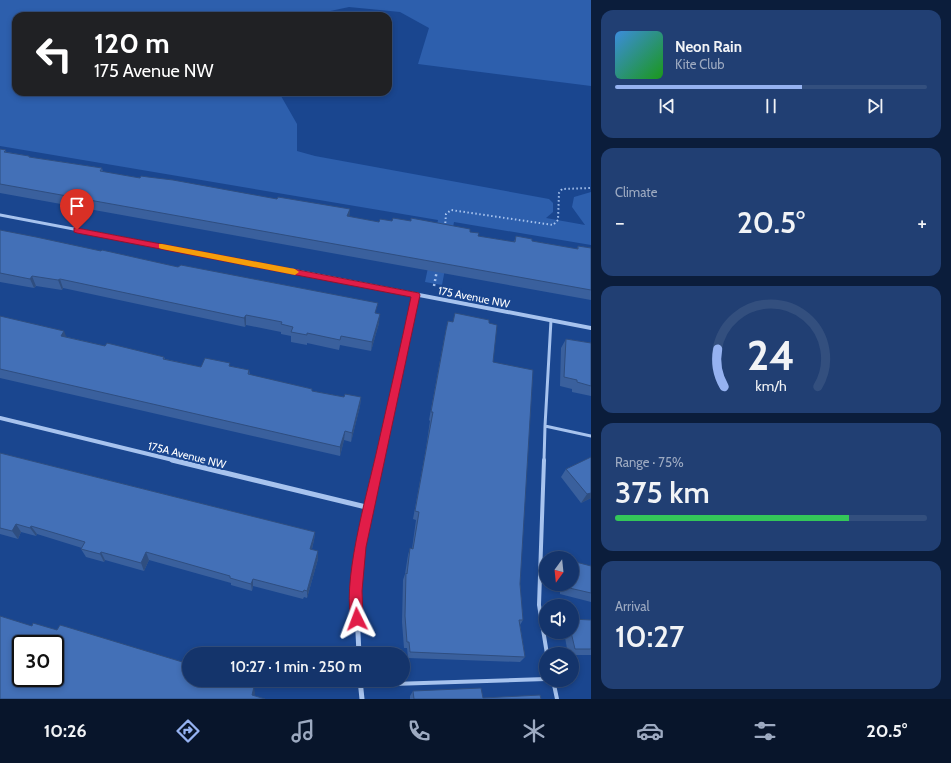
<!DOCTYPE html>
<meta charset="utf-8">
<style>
body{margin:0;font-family:Cabin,sans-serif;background:#213f73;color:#f1f3f6;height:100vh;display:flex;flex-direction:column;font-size:15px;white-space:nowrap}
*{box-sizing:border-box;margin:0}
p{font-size:13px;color:#9daac1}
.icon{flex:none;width:22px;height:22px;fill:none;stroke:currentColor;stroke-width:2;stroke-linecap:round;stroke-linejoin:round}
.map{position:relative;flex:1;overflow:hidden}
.side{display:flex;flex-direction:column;gap:10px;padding:10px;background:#0b1d3b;width:360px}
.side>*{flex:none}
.hud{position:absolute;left:12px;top:12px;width:380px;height:84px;border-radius:12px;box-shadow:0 2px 6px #0003,0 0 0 1px #334f7e;background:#202124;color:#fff;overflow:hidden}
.needle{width:26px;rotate:195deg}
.controls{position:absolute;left:539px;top:551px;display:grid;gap:8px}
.controls a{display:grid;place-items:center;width:40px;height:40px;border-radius:50%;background:#14346b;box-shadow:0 2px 6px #0003,0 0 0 1px #334f7e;font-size:20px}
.speed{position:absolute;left:12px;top:635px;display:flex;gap:8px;font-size:20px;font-weight:700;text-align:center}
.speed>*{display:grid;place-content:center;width:52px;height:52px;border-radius:50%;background:#14346b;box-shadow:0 2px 6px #0003,0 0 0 1px #334f7e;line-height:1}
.speed .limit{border:2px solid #111;border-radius:6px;background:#fff;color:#111}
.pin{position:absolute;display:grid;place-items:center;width:34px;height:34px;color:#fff;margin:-41px -17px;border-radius:50% 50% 50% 0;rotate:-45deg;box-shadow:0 0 4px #0007}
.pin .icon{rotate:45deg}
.me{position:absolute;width:44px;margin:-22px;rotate:357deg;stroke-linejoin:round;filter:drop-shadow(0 0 3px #0008)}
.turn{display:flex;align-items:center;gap:14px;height:84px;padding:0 16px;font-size:18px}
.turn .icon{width:52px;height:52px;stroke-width:2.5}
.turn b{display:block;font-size:28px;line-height:34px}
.big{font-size:30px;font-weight:600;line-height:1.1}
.side .tile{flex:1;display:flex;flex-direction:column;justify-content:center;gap:6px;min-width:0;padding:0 14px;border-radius:12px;background:#213f73}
.side .dial{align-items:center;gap:0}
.dial svg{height:104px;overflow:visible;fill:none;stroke:#334f7e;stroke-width:7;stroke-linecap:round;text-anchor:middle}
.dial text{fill:#f1f3f6;stroke:none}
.song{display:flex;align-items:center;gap:12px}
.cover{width:48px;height:48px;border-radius:6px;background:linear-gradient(135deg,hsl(210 70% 55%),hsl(120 70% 35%))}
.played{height:4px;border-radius:2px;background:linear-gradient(90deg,#95b2f1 60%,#334f7e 60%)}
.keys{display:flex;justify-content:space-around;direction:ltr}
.heat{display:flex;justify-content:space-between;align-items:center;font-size:22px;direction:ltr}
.charge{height:6px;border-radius:3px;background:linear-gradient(90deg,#34c759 75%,#334f7e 0)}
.trip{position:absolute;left:182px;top:647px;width:228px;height:40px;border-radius:20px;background:#14346b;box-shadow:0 2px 6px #0003,0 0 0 1px #334f7e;font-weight:600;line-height:40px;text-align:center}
.tab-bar{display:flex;height:64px;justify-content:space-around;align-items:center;background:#08152b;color:#9daac1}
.tab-bar .icon{width:28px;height:28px}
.tab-bar .on{color:#95b2f1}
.tab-bar b{font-size:18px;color:#f1f3f6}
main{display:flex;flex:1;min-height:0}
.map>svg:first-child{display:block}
</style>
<main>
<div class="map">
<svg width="591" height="699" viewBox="0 0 591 699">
<rect width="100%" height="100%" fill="#1a468f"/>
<path fill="#2d5fad" d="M0,0h591v86l-173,-22 11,-36 -29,-16 -51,-5 -42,9h-291v76h265v4l16,28v27l18,5 234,43 4,4v9l-7,6 39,7 -13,-18 2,-10 17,-5v53l-137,-23 -12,63 -17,-3 13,-62 -438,-74z"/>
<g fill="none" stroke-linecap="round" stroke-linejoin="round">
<path stroke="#a7c3ee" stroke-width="2" stroke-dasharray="1.5 2.5" stroke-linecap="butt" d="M445,227l1,-13 5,-4 102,15 5,-5 1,-27 3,-4 29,-1
M437,271v-2"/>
<path stroke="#a7c3ee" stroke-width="2.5" stroke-dasharray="2 3" stroke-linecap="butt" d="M434,286l3,-16"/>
<path stroke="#a7c3ee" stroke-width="3" d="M545,426l6,-106
M544,461l1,-35 46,10"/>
<path stroke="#a7c3ee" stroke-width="4" d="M544,460l-5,145 8,49
M553,680l4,19
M361,685l185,-6"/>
<path stroke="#a7c3ee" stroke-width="3" d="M0,215l294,56"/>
<path stroke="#a7c3ee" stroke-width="4" d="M289,270l302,58
M0,418l177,43
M380,461l36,-166"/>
<path stroke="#a7c3ee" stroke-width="5" d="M172,460l198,48
M359,654l-3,-63 5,-44 19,-87
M360,680l2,19"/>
</g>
<path fill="#3a609d" d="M0,149l7,3 22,4 1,1 72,11 1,4 174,27 73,10 -1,8 30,5 91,10 8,4 36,6 2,-6 16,5 45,8 1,-3 13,2v52l-591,-107z
M0,230l377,83 2,10 -8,28 -31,-6 -1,5 -32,-7v2l-16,-3v-6l-10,-2v-2l-35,-7 -1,2 -182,-39 -1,2 -26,-4 -2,2 -34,-6z
M455,313l34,10 4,39 27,222 3,36 -3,5 5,32 -5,5 -112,-4 -1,-10h-3l-2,-26 1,-42 2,-6 3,-19 2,-7 2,1 4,-29 -3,-1 13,-71 4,-27 -1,-1 15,-81 4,-18 5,1z
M0,316l67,21 38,9 59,11 1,2 36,8 29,-4v3l19,4 1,5 62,14v2l32,6h17l-1,9 -9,36 -7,-2 -4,16 -340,-78z
M566,339l25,4v53l-19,-4v-3l-12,-3 1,-38z
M0,453l315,79 -1,8 -2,9 6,10 -11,39 -3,-1 -1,2 -50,-13 -1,5 -21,-6v-2l-82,-23 -5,11 -39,-11 -1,2 -18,-5 -5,-8 1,-1 -45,-14 -1,2 -15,-4 -3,7 -18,-5z
M566,469l25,29 -10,5 -20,-26z
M591,566v36l-31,-8v-10h12z
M591,620v35h-19v-1h-4l-4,-22h8z
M413,691l70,7 58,1h-131v-3z"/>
<path fill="#2f4e80" d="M350,209l-1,10 -2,-3z
M32,276l4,10 -2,2 -4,-9z
M60,279l3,9 -1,2 -4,-10z
M380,314l-1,9 -8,28 1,-9z
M246,315v10l-1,2 -1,-9z
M64,331l4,10 -7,-5z
M361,397l-1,9 -9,36 1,-9z
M345,431l-1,9 -4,16v-9z
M591,493v5l-10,5 6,-9z
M16,524l5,8 -3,7 -6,-8z
M31,526l6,8 -1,2 -6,-8z
M315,532l-1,8 -4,17v-8z
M318,551v8l-11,39v-7z
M101,552l4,8 -1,2 -4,-8z
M146,552l3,8 -5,11 -3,-8z
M253,579v7l-1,5 -1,-7z
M254,687l1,6 -1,6 -2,-4z"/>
<path fill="#4370b7" stroke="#2f4e80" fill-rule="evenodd" d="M0,149l6,1 -2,2 25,4v1l73,11 -2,3 40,7 1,-2 7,1 25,3 104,19 1,-2 72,12 -3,7 32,6 1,-3 12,2 1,-3 18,3v-3l59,11v3l9,1 -1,3 37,6 1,-6 16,3v2l46,8v-3l13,2v42l-591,-106z
M0,230l36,7 65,14 1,-1 76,17 3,-2 197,38 -3,10 5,1 -8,28 -31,-6 -1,4 -33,-7v2l-16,-3 2,-5 -12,-3 1,-2 -36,-7 -2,3 -184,-39 -2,1 -26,-4 -2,3 -30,-6z
M455,313l34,7v3l8,2 -4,37 40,8 -13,214 3,36h-4l6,37 -115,-5 -1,-10h-2l-2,-26 1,-43 1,1 3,-26 3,1 6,-37 -4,-1 13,-72 5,-27h-2l15,-82 2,-9 5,1z
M0,316l64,15 -3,5 44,10 2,-3 57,14 -1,2 38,8 4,-9 25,5 -1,3 20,4 -1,4 64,15v2l32,6 1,-3 16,3 -9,36 -7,-2 -5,16 -340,-78z
M566,339l25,4v43l-14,-4v-2l-13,-3z
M0,453l315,79 -5,17 8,2 -11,40 -3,-1 -1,2 -50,-13 -2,5 -21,-6v-2l-84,-24 -5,11 -40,-11 -1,2 -19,-5 4,-7 -54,-16 -1,2 -14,-4 -4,7 -12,-3z
M591,457v36l-4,1 -21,-25z
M572,561l19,5v27l-26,-6 1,-3h6z
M0,616l32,10 1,-3 24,7 3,-5 7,2 122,37v16h42l23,7 -2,8 13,4h-265zM21,644h34v34h-34z
M572,619l19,1v29h-16l-4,-17h1z
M481,688l2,10 57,-3 1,4h-127l-1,-8z"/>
<path fill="#e11d48" stroke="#92132f" d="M74,228h3l342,65 1,2 -54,252 -4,44 1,28 -2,4 -4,2 -4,-2c-14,-32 15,-133 23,-169 12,-53 24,-105 35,-157l-334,-64 -3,-1z"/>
<path fill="#f59e0b" d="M159,244h3l133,25 4,3 -4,3 -133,-26 -3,-1z"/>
<g text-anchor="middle" stroke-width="4" stroke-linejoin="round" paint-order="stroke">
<g font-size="11" fill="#fff" stroke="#1a468f">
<text transform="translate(474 297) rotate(11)" y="4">175 Avenue NW</text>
<text transform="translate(187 455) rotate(14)" y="4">175A Avenue NW</text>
</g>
</g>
</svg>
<div class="controls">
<a><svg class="needle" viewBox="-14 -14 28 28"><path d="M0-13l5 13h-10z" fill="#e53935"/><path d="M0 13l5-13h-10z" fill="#9daac1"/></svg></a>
<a><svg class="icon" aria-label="sound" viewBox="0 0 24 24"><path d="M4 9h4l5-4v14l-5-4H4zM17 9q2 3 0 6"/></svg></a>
<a><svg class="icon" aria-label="layers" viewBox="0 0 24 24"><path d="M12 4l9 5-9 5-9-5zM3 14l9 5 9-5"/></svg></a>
</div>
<div class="speed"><div class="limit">30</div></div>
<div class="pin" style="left:77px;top:230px;background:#d93025"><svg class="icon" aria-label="arrive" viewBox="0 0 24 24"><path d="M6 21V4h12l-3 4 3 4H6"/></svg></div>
<svg class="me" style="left:357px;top:619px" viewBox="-20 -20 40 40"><path d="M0-17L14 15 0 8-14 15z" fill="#e11d48" stroke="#fff" stroke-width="4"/></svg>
<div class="trip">10:27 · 1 min · 250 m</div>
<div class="hud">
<div class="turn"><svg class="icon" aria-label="left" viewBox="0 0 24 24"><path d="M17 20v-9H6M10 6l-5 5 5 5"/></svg><div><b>120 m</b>175 Avenue NW</div></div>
</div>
</div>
<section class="side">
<div class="tile">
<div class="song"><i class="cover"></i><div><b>Neon Rain</b><p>Kite Club</p></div></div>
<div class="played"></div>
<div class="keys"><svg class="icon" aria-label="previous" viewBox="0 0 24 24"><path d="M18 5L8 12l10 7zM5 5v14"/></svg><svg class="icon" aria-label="pause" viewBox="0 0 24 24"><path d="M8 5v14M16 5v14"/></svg><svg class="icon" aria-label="next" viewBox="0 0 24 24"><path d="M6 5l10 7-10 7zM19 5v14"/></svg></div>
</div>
<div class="tile"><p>Climate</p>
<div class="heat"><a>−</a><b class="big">20.5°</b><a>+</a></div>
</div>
<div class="tile dial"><svg viewBox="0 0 100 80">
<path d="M14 69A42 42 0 1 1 86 69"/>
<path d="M14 69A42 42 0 0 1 9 40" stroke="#95b2f1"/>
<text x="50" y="56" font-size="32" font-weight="700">24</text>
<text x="50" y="72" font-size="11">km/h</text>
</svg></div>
<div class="tile"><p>Range · 75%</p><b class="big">375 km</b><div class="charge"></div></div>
<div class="tile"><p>Arrival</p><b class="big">10:27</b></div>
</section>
</main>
<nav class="tab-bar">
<b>10:26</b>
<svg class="icon on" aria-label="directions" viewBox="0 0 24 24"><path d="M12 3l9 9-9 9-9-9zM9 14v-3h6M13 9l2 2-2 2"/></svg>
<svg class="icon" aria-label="music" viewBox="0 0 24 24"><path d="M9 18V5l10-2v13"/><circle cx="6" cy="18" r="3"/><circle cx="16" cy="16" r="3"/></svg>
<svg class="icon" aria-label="phone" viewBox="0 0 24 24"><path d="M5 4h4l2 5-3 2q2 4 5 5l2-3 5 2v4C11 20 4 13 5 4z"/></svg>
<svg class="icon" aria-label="climate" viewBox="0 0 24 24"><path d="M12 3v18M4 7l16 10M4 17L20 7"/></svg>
<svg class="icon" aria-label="car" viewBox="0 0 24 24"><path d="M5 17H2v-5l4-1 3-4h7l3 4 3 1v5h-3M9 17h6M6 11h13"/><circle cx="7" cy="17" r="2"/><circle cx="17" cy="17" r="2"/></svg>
<svg class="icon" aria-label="filters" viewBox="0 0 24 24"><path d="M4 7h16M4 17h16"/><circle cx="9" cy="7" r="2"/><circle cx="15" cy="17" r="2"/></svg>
<b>20.5°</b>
</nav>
